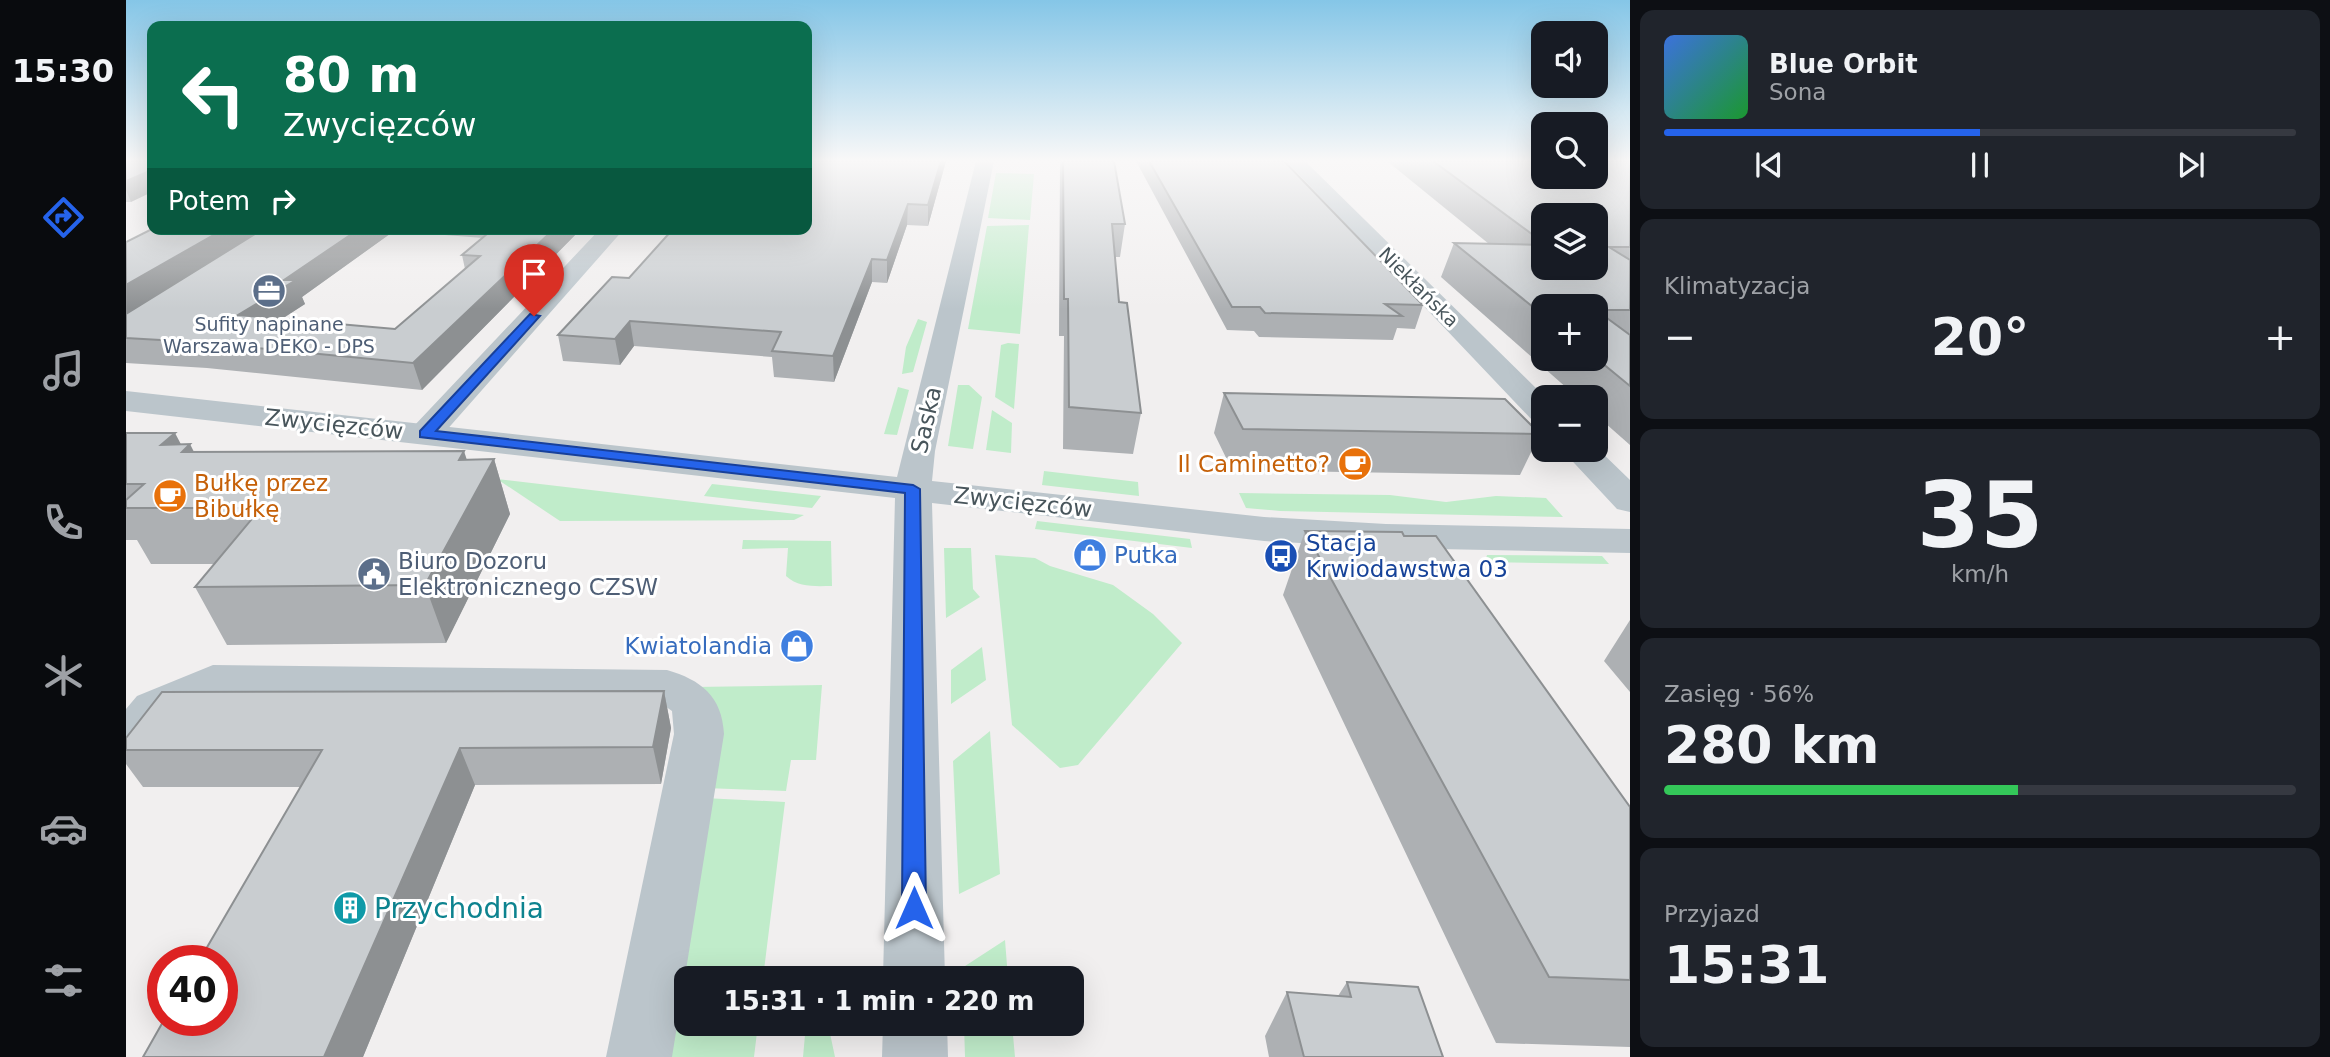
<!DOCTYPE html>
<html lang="pl">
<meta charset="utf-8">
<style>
body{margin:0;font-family:"DejaVu Sans",sans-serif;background:#20242c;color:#f1f3f6;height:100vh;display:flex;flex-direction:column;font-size:26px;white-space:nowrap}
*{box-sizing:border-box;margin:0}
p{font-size:23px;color:#9ea1a6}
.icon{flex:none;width:38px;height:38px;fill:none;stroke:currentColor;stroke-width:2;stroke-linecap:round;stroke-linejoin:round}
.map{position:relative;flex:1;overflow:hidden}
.details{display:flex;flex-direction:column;gap:10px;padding:10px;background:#0d0f14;width:700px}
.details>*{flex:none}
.guide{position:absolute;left:21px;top:21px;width:665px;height:214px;border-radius:14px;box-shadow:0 7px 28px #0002;background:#0b6e4f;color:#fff;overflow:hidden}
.controls{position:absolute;left:1405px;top:21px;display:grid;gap:14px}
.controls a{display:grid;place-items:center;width:77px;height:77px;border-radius:14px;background:#171b24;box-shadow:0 7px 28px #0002;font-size:35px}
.speed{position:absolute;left:21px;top:945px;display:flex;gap:14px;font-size:35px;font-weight:700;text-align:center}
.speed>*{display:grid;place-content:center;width:91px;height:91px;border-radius:50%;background:#171b24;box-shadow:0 7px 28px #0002;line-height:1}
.speed .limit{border:10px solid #d22;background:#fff;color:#111}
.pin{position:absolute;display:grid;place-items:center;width:60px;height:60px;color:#fff;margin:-72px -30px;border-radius:50% 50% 50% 0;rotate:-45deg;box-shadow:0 0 7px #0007}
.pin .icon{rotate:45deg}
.me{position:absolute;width:77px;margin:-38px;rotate:0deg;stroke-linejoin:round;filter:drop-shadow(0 0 5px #0008)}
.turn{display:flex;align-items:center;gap:24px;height:147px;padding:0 21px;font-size:32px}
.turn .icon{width:91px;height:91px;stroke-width:2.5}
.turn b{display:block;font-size:49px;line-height:60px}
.then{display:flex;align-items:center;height:66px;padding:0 21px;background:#0003;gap:14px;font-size:26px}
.big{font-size:52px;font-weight:600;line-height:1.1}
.details .card{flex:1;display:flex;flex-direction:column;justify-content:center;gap:10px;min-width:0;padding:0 24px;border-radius:14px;background:#20242c}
.details .dial{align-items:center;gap:0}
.dial b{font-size:91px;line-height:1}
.song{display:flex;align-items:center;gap:21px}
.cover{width:84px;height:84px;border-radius:10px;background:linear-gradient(135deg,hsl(220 70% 55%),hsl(130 70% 35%))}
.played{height:7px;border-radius:4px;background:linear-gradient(90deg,#2563eb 50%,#363941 50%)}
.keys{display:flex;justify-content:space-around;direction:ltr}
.heat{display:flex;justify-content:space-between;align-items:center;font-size:38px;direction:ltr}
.charge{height:10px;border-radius:5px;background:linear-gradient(90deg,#34c759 56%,#363941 0)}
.trip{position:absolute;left:548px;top:966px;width:410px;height:70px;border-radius:14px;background:#171b24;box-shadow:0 7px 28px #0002;font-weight:600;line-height:70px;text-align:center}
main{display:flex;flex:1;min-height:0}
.dock{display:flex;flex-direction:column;width:126px;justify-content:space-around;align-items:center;background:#090b0e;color:#9ea1a6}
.dock .icon{width:49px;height:49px}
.dock .on{color:#2563eb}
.dock b{font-size:32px;color:#f1f3f6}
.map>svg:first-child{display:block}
</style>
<main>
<nav class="dock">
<b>15:30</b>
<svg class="icon on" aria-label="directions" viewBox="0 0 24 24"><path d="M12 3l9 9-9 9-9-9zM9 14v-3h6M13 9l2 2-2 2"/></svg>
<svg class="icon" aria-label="music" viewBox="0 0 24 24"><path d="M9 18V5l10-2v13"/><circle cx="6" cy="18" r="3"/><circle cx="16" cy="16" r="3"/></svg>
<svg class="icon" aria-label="phone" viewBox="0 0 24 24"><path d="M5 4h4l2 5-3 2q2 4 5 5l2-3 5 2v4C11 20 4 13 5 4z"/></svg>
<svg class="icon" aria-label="climate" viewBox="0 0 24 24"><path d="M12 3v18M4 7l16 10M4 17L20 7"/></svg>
<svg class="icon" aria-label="car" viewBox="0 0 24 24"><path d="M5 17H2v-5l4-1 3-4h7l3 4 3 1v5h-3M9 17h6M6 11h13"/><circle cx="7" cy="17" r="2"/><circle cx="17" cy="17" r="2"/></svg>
<svg class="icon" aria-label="filters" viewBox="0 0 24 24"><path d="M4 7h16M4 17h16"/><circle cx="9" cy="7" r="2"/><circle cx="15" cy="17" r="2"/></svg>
</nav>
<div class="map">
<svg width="1504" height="1057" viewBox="0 0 1504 1057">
<rect width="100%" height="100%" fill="#f1efef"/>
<path fill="#c0ecca" d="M870,173l38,1 -4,46 -42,-2z
M903,225l-9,109 -52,-5 19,-103z
M792,319l9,3 -14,50 -11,2 4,-27z
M882,343l11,1 -5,65 -19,-12 6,-52z
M832,385h11l13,12 -9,52 -25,-3z
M772,387l11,3 -12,45 -13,-1z
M866,410l20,13 -1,30 -25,-3z
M918,471l94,11 1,14 -97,-11z
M371,479l307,36 -10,5 -234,1z
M586,484l109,12 -9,12 -108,-12z
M1113,493l151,2 56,7 50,-6 50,2 17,19 -283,-6 -34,-3z
M911,521l153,18 2,9 -157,-19z
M617,540l88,1 1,45c-16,0 -33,2 -46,-10l2,-28 -46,1z
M818,548h27l2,41 7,8 -34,21z
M869,555l40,3 15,8 63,19 40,29 29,29 -104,122 -18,3 -48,-43z
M1361,555l115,1 7,8 -124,-2z
M856,647l4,33 -35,24v-34z
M696,685l-6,75h-25l-5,31 -81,-3 -12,-101z
M864,731l10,143 -41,20 -6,-133z
M578,798l81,4 -22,176h-77v46h72l-4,33h-94z
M879,940l3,38h-46v-10z
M680,1024h22l7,33h-32z
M838,1024h48l3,33h-50z"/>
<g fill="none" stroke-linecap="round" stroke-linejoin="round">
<path fill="#bbc5cb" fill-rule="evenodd" d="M1160,161h19l240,236 -1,27 -11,-3z
M474,229h24l-187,212 -12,3 -12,-3 -5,-7 5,-7z
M1470,447l34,33v32l-13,-3 -55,-59z
M87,665l454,5c34,10 55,26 57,64l-52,323h-66l68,-323 -2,-23 -10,-7 -443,-5 -48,23 -27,34 -18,5v-52l11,-13z"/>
<path fill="#bbc5cb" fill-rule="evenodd" d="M850,161h18l-59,290 -3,30 332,36 122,7 244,5v24l-244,-5 -122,-7 -332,-38 13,475h-62l12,-480 -769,-87v-20l771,86z
M757,1024h64l1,33h-66z"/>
</g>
<path fill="#adb0b3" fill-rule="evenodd" d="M0,161l5,41h-5z
M681,161h139l-18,65 -21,-1 -20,58 -15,-1 -38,100 -60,-5 -2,-20 -138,-11 -14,19 -57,-4 -5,-26 71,-57z
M934,161h54l11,63 -5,33h-5l4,45 22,111 -8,41 -70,-5 1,-113h-5z
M1010,161h148l139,144 -8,24 -18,-1 -4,12 -134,-3 -5,-6 -27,-1z
M1261,161h243v284l-34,-30v-18h-19l-136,-120 13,-34 35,1zM1418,215l52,53h-52zM1418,306h52v53h-52z
M26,229h429l-159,161 -215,-22 -81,-5v-121zM268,231l89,7 -21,17 3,14 -70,60 -113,-10 23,-15 -3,-7z
M1098,393l316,41 -20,41 -288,-5 -18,-37z
M0,433l55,12 12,7 274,8 27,-1 16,55 -64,129 -219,2 -32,-58 19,-23h-63l-14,-24h-11z
M1179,531l325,276v240l-134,-4 -213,-448z
M1504,620v72l-26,-31z
M538,691l7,37 -10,56 -186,1 -112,272h-220l158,-270h-158l-17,-23v-26z
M1221,982l96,75h-174l-4,-21 22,-44 51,4z"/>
<path fill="#8d9092" d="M815,161h5l-18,65v-21z
M26,170v22l-21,10 -5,-12v-9z
M782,204l-1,21 -20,58v-23z
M98,229h46l-144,87v-31z
M233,229h34l1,2 -92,66 3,7 -56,36 -11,-25 46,-35z
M428,229h27l-159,161 -9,-27z
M746,259v23l-38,100 -1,-26z
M504,321l4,25 -14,19 -5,-26z
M49,433l9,17 6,-6 27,54 -56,-53z
M338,451l13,40 17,-32 16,55 -64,129 -21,-58 34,-125z
M538,691l7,37 -10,56 -8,-37z
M334,748l15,37 -112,272h-39z"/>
<path fill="#c9cdd0" stroke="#8d9092" stroke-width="2" d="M0,161h26v9l-26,11z
M681,161h134l-13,44 -20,-1 -21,56 -15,-1 -39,97 -61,-5 9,-19 -151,-11 -15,18 -57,-4 54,-58 17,1 44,-49h134z
M937,161h51l11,63h-13l7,78 8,1 14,110 -72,-6 -1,-108h-4z
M1023,161h135l139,144 -38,-1 17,12 -137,-3 -5,-6h-28z
M1307,161h111v16h52v-16h34v86h-21l21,13v50h-34v-4h-52v10l-90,-73 90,2v23h52v-53h-52v28z
M26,229h72l-98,56v-43z
M137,229h96l-75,51h12l-58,35 157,14 85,-73 -18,-1 31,-26h61l-141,134 -218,-21 -69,-4v-24z
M1470,310l34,25v51l-34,-28z
M1098,393l281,6 35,35 -297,-5z
M0,433h49l-14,12 29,-1 -8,8 282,-1 -5,9 35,-1 -69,126 -230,2 66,-79h-135v-8l18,-16h-18z
M1179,531l97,1 2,4h32l194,271v173l-81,-3z
M538,691l-11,56 -193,1 -136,309h-181l21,-37h58v-59h-23l123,-211h-196v-12l36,-46z
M1221,982l71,5 25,70h-139l-17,-65 64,5z"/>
<linearGradient id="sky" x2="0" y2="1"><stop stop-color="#85c6e7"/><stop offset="0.52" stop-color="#f9f8f8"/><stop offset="1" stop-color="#f9f8f8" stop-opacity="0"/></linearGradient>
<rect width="1504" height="309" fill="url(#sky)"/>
<path fill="#2563eb" stroke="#184099" stroke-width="2" d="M404,314l10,2 -104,115 477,54 7,4 6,419 -4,8 -8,3 -9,-3 -3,-8 3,-415 -485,-56v-6z"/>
<defs>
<g id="office-disc" transform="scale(1.75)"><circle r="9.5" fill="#5c6f8a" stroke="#fff"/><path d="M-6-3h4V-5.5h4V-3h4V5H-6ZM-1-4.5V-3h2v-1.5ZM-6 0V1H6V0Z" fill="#fff"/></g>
<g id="cafe-disc" transform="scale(1.75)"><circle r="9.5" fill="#e8710a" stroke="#fff"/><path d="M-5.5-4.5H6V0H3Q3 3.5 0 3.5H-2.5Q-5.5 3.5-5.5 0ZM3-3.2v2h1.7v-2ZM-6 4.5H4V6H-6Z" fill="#fff"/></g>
<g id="shop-disc" transform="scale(1.75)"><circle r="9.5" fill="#3f7fe0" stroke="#fff"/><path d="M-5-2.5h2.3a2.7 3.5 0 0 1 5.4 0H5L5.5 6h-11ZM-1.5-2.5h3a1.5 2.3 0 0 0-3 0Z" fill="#fff"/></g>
<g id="bus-disc" transform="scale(1.75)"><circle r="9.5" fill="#1a4fb4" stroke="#fff"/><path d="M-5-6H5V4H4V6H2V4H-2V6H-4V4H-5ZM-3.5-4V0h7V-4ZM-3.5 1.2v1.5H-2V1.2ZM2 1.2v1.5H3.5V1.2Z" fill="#fff"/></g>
<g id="civic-disc" transform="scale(1.75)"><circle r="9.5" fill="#5c6f8a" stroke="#fff"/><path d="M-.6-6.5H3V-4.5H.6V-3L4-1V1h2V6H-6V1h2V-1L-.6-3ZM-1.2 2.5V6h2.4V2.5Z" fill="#fff"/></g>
<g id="building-disc" transform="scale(1.75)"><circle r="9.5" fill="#0f9aa8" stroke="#fff"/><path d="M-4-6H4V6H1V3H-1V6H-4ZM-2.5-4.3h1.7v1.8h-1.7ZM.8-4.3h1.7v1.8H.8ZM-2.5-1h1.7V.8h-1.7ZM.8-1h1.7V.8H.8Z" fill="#fff"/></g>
</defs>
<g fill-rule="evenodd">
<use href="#office-disc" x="143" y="291"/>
<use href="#cafe-disc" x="1229" y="464"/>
<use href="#cafe-disc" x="44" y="496"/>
<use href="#shop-disc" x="964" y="555"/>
<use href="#bus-disc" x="1155" y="556"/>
<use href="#civic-disc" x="248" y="574"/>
<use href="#shop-disc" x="671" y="646"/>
<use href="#building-disc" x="224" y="908"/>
</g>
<g text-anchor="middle" stroke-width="6" stroke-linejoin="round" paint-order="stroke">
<g font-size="19" fill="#48555b" stroke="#fff">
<text transform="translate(1293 287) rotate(45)" y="7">Niekłańska</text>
</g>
<g font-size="19" fill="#4e5e75" stroke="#fff">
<text x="143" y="331">Sufity napinane<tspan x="143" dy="22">Warszawa DEKO - DPS</tspan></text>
</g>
<g font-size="23" fill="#48555b" stroke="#fff">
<text transform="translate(800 420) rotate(-77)" y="8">Saska</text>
<text transform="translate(208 424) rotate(6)" y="8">Zwycięzców</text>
<text transform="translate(897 502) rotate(6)" y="8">Zwycięzców</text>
</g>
<g font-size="23" fill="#c56008" stroke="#fff" text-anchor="end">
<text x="1204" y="472">Il Caminetto?</text>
<text x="68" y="491" text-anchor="start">Bułkę przez<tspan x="68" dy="26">Bibułkę</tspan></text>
</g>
<g font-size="23" fill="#164399" stroke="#fff" text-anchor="start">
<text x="1180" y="551">Stacja<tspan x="1180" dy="26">Krwiodawstwa 03</tspan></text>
</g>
<g font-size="23" fill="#366cbe" stroke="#fff" text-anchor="start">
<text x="988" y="563">Putka</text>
<text x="646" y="654" text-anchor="end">Kwiatolandia</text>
</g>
<g font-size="23" fill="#4e5e75" stroke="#fff" text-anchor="start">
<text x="272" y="569">Biuro Dozoru<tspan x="272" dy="26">Elektronicznego CZSW</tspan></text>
</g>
<g font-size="28" fill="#0d838f" stroke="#fff" text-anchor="start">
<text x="248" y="918">Przychodnia</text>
</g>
</g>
</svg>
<div class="controls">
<a><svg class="icon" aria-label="sound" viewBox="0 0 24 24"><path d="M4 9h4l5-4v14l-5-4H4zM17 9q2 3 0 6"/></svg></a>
<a><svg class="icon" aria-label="search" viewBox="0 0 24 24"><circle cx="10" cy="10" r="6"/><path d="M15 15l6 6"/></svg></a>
<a><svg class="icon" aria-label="layers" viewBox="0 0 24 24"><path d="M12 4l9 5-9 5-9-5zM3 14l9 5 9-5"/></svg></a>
<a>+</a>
<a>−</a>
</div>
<div class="speed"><div class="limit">40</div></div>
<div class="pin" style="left:408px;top:316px;background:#d93025"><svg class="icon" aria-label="arrive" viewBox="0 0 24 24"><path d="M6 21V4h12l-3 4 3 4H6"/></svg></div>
<svg class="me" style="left:788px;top:908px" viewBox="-20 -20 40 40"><path d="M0-17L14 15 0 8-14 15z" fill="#2563eb" stroke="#fff" stroke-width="4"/></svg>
<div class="trip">15:31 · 1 min · 220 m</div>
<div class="guide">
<div class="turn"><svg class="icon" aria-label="left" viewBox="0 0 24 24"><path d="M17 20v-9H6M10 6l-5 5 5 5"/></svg><div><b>80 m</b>Zwycięzców</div></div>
<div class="then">Potem<svg class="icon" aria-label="right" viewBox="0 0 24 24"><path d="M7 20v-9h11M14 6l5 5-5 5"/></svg></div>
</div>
</div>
<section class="details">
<div class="card">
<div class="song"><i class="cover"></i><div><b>Blue Orbit</b><p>Sona</p></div></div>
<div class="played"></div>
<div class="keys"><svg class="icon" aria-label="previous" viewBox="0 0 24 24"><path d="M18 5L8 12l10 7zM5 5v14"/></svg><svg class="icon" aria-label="pause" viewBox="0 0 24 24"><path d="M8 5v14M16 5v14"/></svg><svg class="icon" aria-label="next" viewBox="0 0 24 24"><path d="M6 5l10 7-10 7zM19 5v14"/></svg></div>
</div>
<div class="card"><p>Klimatyzacja</p>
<div class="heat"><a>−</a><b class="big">20°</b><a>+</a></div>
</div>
<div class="card dial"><b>35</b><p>km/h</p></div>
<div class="card"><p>Zasięg · 56%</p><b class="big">280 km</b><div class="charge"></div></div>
<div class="card"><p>Przyjazd</p><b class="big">15:31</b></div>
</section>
</main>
